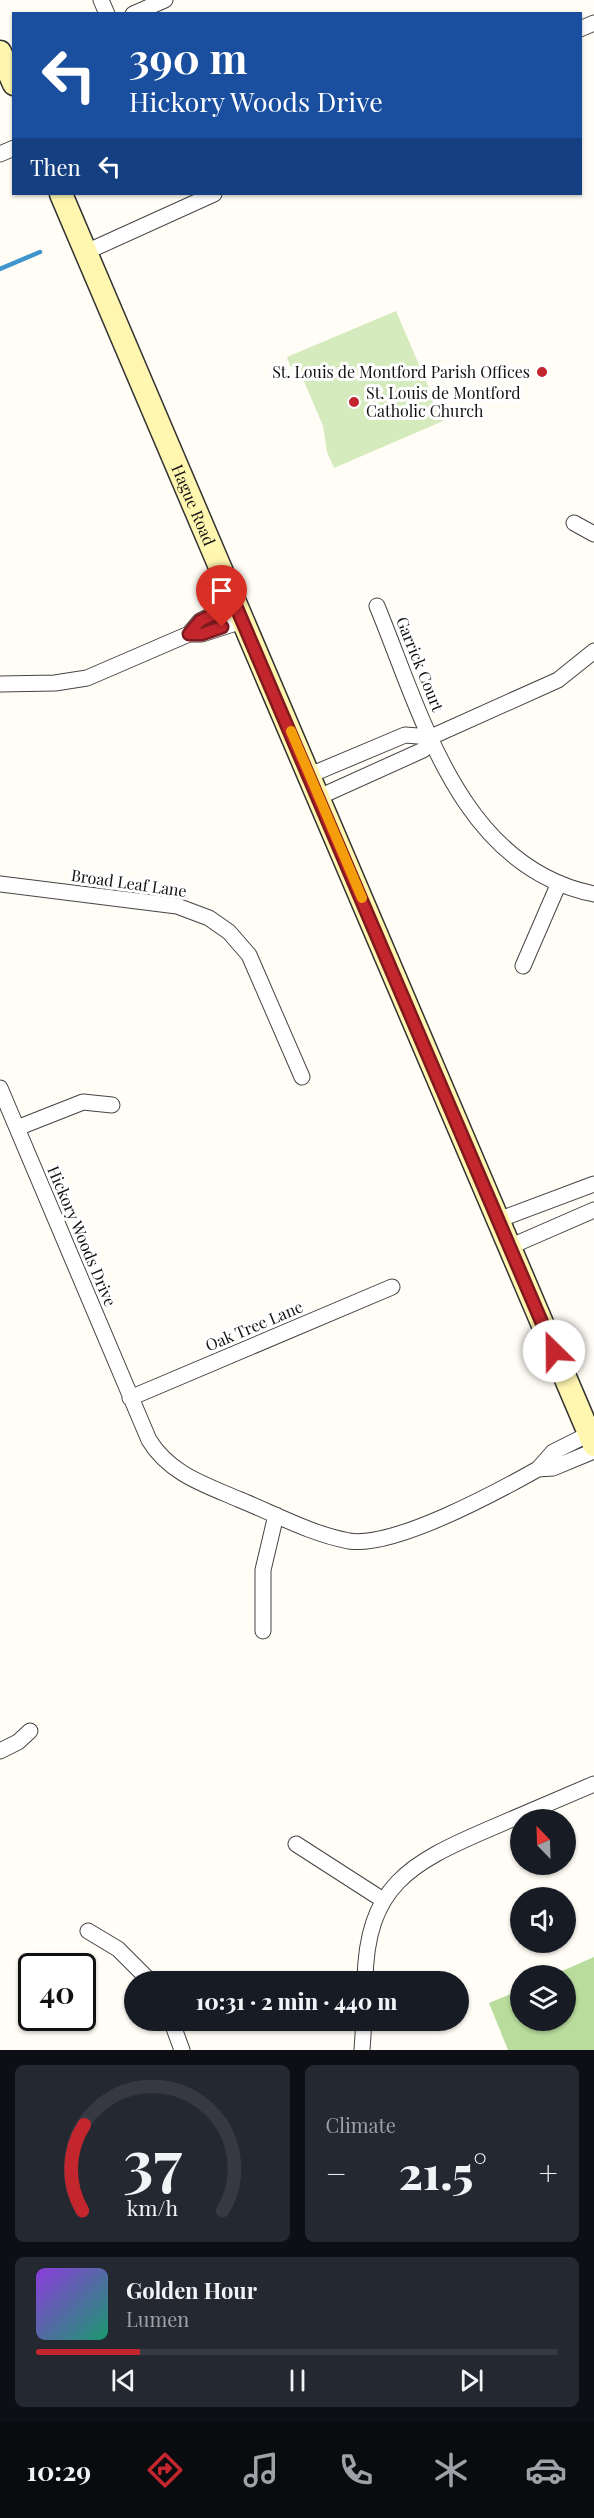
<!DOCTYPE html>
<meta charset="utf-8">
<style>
body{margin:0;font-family:"Playfair Display",serif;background:#242831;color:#f1f3f6;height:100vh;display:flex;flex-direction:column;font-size:22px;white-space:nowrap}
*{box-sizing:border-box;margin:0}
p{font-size:20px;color:#9ea1a6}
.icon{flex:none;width:33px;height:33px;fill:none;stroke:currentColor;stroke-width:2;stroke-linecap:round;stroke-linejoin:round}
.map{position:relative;height:2050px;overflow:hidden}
.drawer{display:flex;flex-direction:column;gap:15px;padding:15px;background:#0d0f14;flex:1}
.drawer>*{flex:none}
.guide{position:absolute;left:12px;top:12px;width:570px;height:183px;border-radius:0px;box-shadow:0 2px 4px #0004;background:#1a4fa0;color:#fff;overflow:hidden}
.needle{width:39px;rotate:337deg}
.controls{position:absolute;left:510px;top:1809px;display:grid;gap:12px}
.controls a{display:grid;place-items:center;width:66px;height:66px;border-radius:50%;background:#171b24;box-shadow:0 2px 4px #0004;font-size:30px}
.speed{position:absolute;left:18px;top:1953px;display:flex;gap:12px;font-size:30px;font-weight:700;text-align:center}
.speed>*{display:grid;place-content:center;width:78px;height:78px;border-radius:50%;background:#171b24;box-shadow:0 2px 4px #0004;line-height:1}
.speed .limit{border:3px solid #111;border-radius:9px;background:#fff;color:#111}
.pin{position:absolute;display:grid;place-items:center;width:51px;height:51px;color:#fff;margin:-62px -26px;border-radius:50% 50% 50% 0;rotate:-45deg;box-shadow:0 0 6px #0007}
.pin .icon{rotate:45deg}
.me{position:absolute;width:66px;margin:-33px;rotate:337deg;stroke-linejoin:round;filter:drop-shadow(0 0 4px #0008)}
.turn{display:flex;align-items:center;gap:21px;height:126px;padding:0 18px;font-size:27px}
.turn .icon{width:78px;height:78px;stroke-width:2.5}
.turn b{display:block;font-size:42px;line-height:51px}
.then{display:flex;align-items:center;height:57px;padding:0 18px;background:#0003;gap:12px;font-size:22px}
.big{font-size:45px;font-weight:800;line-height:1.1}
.drawer .card{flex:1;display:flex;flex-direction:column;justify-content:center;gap:9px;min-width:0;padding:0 21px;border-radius:9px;background:#242831}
.drawer .dial{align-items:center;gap:0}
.dial svg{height:156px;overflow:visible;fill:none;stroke:#363941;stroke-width:7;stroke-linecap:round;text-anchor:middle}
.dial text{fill:#f1f3f6;stroke:none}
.song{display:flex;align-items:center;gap:18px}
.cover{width:72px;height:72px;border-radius:9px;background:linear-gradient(135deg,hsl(270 70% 55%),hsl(160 70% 35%))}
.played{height:6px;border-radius:3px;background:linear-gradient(90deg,#c4262e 20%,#363941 20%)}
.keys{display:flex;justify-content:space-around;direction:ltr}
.heat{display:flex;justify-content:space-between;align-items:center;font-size:33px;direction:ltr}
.drawer .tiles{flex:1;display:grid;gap:15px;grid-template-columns:1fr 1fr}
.card:last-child{grid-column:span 2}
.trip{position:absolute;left:124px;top:1971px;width:345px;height:60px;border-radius:30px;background:#171b24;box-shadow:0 2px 4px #0004;font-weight:800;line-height:60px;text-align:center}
.tabs{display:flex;height:96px;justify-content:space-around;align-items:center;background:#090b0e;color:#9ea1a6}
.tabs .icon{width:42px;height:42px}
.tabs .on{color:#c4262e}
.tabs b{font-size:27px;color:#f1f3f6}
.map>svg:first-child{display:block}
</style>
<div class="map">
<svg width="594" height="2050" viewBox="0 0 594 2050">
<rect width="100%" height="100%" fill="#fffdf5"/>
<path fill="#d5ebbd" d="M396,311l47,110 -109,47 -7,-16 -4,-26 -23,-54 -10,-6 -3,-9z"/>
<path fill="#b9dc9c" d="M594,1957v93h-86l-19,-47 31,-13v30h46v-44l-13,-1z"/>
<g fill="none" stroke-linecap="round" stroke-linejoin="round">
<path stroke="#3f96cf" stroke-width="4.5" d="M0,269l40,-17"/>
<g stroke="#444" stroke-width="17">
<path id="street" d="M101,0l6,14
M133,14l32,-14
M580,29l14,-6
M0,154l14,-6
M86,252l128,-58
M574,523l20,11
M235,604l-35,17 -11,13h13l40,-13
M377,606c45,109 83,261 217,288
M0,684l55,-1 32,-5 102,-44
M431,737l127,-57 36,-29
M310,775l95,-40 26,2 -8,13 -104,47
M0,884l177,22 32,12 20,14 20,23 53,122
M523,966l36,-83
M0,1088l149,352c20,33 54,44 89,59 35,14 73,35 111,42 45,7 148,-49 189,-72
M17,1128l66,-26 29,3
M498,1220l96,-36
M509,1247l85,-37
M130,1398l262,-111
M589,1434l-36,18 -15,17 15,-1 41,-17
M263,1631v-61l13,-55
M0,1751l18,-9 12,-11
M296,1844l87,56
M88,1931l30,18 33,33
M365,1982c1,-96 45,-119 124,-153 35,-15 70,-30 105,-45
M171,2020l11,30
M362,2050l2,-30"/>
</g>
<g stroke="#333" stroke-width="25">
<g id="secondary">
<path d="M0,52l14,32"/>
<path id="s1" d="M61,194l533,1251"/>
</g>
</g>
<use href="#street" stroke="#fff" stroke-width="15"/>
<use href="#secondary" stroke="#fff6b0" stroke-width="22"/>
</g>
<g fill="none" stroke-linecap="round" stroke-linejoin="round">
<g stroke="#7f191e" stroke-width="15">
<path id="route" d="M222,627l-20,7h-13l11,-13 35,-17 319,747"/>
</g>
<use href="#route" stroke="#c4262e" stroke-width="10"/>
<path stroke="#f59e0b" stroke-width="10" d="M291,731l71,167"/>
</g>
<g fill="#c4262e" stroke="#fff" stroke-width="2">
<circle cx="542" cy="372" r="6"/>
<circle cx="354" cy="402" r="6"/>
</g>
<g text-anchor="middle" stroke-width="6" stroke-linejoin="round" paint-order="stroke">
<g font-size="16" fill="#111" stroke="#fff" text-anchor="end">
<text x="530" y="378">St. Louis de Montford Parish Offices</text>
<text x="366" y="399" text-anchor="start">St. Louis de Montford<tspan x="366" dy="18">Catholic Church</tspan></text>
</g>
<g font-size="16" fill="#111" stroke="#fff">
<text dy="6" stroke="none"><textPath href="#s1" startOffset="338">Hague Road</textPath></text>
<text transform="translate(420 664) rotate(68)" y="6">Garrick Court</text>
<text transform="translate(129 883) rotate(8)" y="6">Broad Leaf Lane</text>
<text transform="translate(82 1236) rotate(67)" y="6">Hickory Woods Drive</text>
<text transform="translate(254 1326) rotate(-23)" y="6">Oak Tree Lane</text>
</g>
</g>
</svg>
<div class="controls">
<a><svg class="needle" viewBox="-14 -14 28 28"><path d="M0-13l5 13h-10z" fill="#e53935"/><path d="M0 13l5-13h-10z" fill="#9ea1a6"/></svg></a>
<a><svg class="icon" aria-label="sound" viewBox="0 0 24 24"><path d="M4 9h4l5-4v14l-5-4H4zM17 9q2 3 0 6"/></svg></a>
<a><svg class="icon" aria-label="layers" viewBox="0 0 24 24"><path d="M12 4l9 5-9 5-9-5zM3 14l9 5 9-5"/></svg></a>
</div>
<div class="speed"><div class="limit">40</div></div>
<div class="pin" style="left:222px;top:627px;background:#d93025"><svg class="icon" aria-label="arrive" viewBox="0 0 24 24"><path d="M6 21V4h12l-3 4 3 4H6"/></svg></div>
<svg class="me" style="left:554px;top:1351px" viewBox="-20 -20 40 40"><circle r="19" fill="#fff"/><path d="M0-13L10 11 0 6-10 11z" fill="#c4262e"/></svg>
<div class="trip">10:31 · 2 min · 440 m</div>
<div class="guide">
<div class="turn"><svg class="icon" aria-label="left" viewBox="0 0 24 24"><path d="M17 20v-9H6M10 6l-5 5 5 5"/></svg><div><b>390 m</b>Hickory Woods Drive</div></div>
<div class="then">Then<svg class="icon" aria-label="left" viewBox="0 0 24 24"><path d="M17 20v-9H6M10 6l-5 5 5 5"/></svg></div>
</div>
</div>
<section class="drawer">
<div class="tiles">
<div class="card dial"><svg viewBox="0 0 100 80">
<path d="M14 69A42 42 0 1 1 86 69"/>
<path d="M14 69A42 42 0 0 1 15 25" stroke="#c4262e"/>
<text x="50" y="56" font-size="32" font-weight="700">37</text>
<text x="50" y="72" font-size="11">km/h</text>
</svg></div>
<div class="card"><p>Climate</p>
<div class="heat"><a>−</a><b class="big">21.5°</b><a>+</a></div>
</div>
<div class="card">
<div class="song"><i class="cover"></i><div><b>Golden Hour</b><p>Lumen</p></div></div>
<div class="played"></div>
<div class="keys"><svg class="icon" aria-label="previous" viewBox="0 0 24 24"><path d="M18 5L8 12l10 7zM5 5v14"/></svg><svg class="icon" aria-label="pause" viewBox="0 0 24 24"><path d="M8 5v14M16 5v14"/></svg><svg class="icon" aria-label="next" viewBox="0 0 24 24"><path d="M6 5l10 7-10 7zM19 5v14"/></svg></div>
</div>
</div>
</section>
<nav class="tabs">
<b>10:29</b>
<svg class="icon on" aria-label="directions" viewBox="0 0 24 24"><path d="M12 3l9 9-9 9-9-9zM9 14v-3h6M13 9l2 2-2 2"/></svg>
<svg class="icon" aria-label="music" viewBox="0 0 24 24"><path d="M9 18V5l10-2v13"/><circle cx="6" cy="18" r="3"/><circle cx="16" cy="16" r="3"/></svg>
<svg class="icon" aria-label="phone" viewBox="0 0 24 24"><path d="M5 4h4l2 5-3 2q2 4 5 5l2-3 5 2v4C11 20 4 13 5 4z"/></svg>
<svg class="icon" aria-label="climate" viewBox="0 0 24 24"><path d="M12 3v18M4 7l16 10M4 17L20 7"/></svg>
<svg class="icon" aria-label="car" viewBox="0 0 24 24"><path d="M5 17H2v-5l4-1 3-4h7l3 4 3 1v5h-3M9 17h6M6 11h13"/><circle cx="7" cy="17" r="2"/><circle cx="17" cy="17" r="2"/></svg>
</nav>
